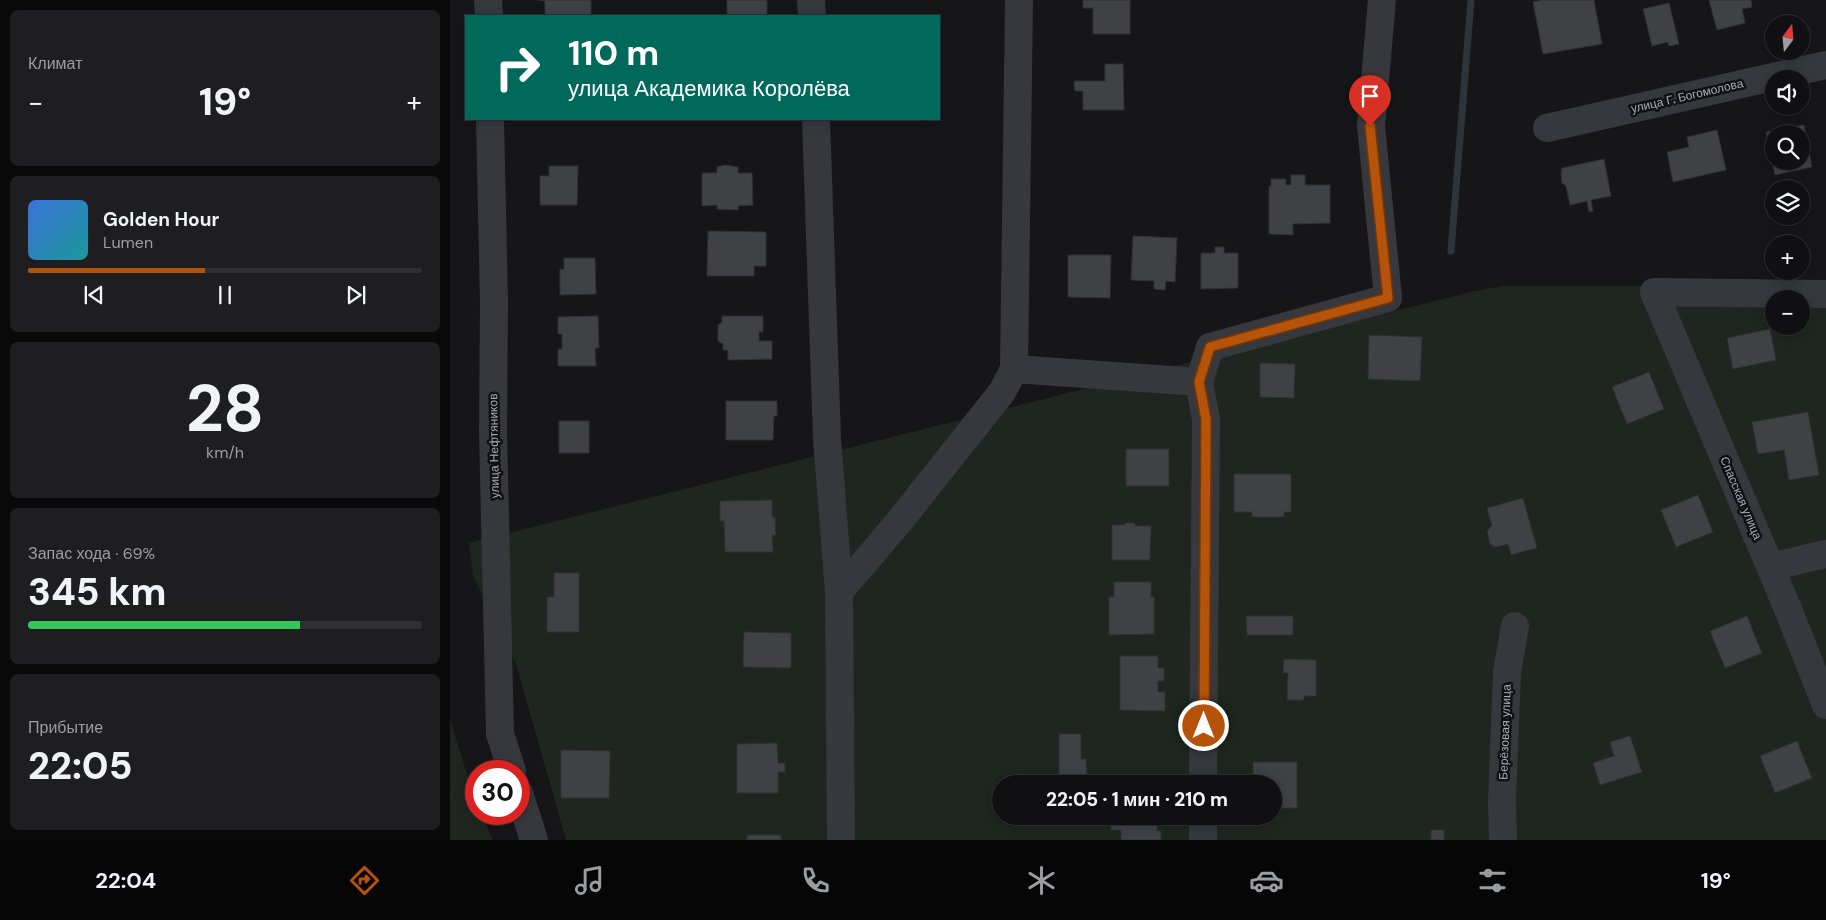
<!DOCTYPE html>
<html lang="ru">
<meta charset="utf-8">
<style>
body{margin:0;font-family:"DM Sans",sans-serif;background:#1e1e20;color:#f1f3f6;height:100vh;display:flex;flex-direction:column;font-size:19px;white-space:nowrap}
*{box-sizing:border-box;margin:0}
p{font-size:16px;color:#9c9d9f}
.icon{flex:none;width:28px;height:28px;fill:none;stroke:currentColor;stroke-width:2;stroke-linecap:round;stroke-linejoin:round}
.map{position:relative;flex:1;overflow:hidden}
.details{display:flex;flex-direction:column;gap:10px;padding:10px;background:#09090a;width:450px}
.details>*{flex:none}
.guide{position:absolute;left:15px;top:15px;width:475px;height:105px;border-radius:0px;box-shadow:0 2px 12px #0003,0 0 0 1px #303032;background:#00695c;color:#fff;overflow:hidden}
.needle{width:32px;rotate:16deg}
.fabs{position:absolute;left:1315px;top:15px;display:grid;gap:10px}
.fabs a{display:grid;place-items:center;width:45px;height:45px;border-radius:50%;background:#101012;box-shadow:0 2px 12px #0003,0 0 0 1px #303032;font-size:25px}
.speed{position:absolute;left:15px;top:760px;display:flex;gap:10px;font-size:25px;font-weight:700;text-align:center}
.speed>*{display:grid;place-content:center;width:65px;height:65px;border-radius:50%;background:#101012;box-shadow:0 2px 12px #0003,0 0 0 1px #303032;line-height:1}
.speed .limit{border:8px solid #d22;background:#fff;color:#111}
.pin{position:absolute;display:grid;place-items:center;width:42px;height:42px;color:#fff;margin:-51px -21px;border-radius:50% 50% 50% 0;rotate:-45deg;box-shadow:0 0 5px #0007}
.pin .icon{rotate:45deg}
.me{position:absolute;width:55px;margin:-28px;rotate:0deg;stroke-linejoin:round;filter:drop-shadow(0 0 4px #0008)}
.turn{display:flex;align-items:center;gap:18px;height:105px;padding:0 20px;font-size:22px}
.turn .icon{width:65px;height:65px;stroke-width:2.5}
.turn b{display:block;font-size:35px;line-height:42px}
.big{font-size:38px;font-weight:800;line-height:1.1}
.details .card{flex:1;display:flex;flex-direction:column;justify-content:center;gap:8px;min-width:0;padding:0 18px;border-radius:8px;background:#1e1e20}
.details .dial{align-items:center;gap:0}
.dial b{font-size:65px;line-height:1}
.song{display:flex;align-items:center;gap:15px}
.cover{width:60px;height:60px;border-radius:8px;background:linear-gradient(135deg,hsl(220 70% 55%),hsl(180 70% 35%))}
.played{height:5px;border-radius:2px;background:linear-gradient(90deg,#b45309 45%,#303032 45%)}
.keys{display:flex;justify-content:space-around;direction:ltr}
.heat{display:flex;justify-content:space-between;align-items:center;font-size:28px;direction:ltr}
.charge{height:8px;border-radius:4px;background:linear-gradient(90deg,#34c759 69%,#303032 0)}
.trip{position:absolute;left:542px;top:775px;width:290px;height:50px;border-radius:25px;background:#101012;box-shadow:0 2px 12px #0003,0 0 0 1px #303032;font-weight:800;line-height:50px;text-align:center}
.tabs{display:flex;height:80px;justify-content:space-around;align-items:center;background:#060607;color:#9c9d9f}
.tabs .icon{width:35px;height:35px}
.tabs .active{color:#b45309}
.tabs b{font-size:22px;color:#f1f3f6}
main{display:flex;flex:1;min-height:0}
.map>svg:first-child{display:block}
</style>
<main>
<section class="details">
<div class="card"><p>Климат</p>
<div class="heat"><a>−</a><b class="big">19°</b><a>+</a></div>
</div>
<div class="card">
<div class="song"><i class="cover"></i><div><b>Golden Hour</b><p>Lumen</p></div></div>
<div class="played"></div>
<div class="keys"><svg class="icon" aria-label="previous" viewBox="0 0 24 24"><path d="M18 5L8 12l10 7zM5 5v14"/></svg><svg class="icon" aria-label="pause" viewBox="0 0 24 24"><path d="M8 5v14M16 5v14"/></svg><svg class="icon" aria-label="next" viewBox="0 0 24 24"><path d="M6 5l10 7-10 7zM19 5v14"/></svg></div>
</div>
<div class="card dial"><b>28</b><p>km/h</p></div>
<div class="card"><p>Запас хода · 69%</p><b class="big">345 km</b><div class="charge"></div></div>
<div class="card"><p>Прибытие</p><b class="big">22:05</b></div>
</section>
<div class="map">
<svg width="1376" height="840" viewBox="0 0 1376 840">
<rect width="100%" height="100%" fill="#161618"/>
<path fill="#1e261f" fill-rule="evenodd" d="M1376,285v555h-1260l-50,-176 -43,-89 -4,-32 1006,-252 28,-5zM1324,299h27v27h-27zM551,784h273v32h-273z
M0,719l26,84v11h5l12,26h-43z"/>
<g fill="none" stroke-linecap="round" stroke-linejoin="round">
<path stroke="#2c353c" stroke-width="7" d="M1001,251l20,-251"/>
</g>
<path fill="#404145" stroke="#303034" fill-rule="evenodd" d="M88,0h53v15h-46v-14z
M277,0h40v16h-40z
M633,0h47v34h-37v-26h-10z
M1092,0h52l8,44 -59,10 -10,-52z
M1259,0h42l1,7 -10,2 3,14 -28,7z
M1219,3l10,41 -10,2 -1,-4 -16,4 -9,-37z
M655,64h18l1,46h-41v-19h-8l-1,-10h31z
M1354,125l8,42 -37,8 -9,-43zM1324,134h27v27h-27z
M1267,130l9,40 -53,12 -6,-30 22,-5 -2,-10z
M1154,159l7,37 -20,4 2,11 -4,1 -2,-11 -17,4 -4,-19 -4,-3 -1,-9 1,-6z
M275,165l13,2v6h14l1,32 -15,1v4l-21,-1v-4l-15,1v-33h15v-6z
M99,166h29l-1,39h-37v-29h9z
M841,175h14v10h25v38l-37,1v11l-24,-1v-48h2v-7h15v6h5z
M258,231l58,1v34h-12v10h-47z
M683,236l44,2 -2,44 -9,-1 -1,9 -11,-1v-8l-23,-1z
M765,247h9v6h14v35l-37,1v-36h14z
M618,255h43l-1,43 -42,-1z
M114,258h31l1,36 -36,1v-26l4,1z
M148,316l1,32h-4l1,18h-38v-17h4v-15h-4v-17z
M272,316h41v16h-4v9h13v18l-44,1v-10h-5v-6l-5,-3v-16l4,-3z
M1320,329l6,31 -43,9 -6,-31z
M919,335l53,2 -2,44 -52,-2z
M810,363l35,1 -1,34 -34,-1z
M1199,372l15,37 -37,15 -15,-37z
M276,401h51v15h-3l-1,24h-47z
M1358,412l11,63 -30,5 -5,-30 -26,4 -6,-32z
M109,421h30v32h-30z
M676,449h43v37h-43z
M784,474h57v38h-7v5h-32v-5h-18z
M1248,495l15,37 -37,15 -15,-37z
M1073,498l14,50 -26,7 -3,-11 -12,3 -6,-3 -3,-12 3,-5 2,-1 -5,-18z
M322,500v17h3l1,18h-4l1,17h-48l-1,-31h-4v-20z
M675,523h10v3h16l-1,34h-38v-35h13z
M104,573h25v59h-32v-35h7z
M664,582h37v15h3v37l-45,1v-38h5z
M796,616h47v19h-46z
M1297,616l15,37 -37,15 -15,-37z
M294,632l47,1v35l-48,-1z
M670,656h38v12h6v13h-6v11h7v19l-45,-1z
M834,659l32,1v36h-12v4h-17l1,-27h-5z
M609,734h22v25h5l1,16h-6v7h-22z
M1180,736l12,36 -42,13 -7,-22 21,-7 -4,-14z
M1347,741l15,37 -37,15 -15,-37z
M327,743l1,20h7v9h-7v21h-41v-49z
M111,750l49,1 -1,47h-48z
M803,762h44v46h-23v-24h-32v-2l11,-1z
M661,816h46v15h4v9h-40v-10h-10z
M981,830h13v10h-13z
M297,835h34v5h-34z"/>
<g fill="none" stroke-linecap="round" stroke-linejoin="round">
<path stroke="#37383d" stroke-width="28" d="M38,0l1,16
M361,0l1,16
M40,119l4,183 -1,130 7,302 12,37
M366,119l11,320 12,153
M1097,128l279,-63
M1376,294l-172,-2 134,317 38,96
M564,369l5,-369
M1320,567l56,-13
M753,784l3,-365 -7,-37 11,-35 178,-49 -17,-172 11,-126
M69,793l15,47
M391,840l-2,-248 59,-69 104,-131 12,-23 185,13
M753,840v-24
M1053,840l-1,-39 5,-129 8,-46"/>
</g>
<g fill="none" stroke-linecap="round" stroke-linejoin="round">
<g stroke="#753606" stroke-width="12">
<path id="route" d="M754,726l2,-307 -7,-37 11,-35 178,-49 -18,-172"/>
</g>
<use href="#route" stroke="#b45309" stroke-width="9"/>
</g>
<g text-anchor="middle" stroke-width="5" stroke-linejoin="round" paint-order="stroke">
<g font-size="12" fill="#a8adb8" stroke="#111113">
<text transform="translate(1237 96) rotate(-13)" y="4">улица Г. Богомолова</text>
<text transform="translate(44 446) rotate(-91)" y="4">улица Нефтяников</text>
<text transform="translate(1291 498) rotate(67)" y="4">Спасская улица</text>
<text transform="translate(1055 732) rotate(-88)" y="4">Берёзовая улица</text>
</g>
</g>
</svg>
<div class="fabs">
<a><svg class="needle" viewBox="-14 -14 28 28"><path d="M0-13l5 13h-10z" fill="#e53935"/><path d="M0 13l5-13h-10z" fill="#9c9d9f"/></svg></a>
<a><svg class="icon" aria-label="sound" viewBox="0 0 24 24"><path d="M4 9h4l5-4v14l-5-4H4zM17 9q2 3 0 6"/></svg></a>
<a><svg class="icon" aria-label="search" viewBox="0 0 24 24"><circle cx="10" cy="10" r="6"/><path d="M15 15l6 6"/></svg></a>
<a><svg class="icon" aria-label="layers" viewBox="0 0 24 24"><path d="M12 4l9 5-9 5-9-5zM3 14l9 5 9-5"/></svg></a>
<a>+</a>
<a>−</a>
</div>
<div class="speed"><div class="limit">30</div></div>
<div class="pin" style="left:920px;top:126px;background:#d93025"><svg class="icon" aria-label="arrive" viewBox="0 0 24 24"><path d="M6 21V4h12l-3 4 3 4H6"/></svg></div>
<svg class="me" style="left:754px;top:726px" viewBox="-20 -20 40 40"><circle r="17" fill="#b45309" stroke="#fff" stroke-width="3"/><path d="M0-11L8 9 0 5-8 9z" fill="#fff"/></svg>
<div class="trip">22:05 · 1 мин · 210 m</div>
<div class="guide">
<div class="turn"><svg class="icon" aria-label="right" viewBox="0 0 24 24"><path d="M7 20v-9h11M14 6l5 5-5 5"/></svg><div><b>110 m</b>улица Академика Королёва</div></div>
</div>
</div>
</main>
<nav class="tabs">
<b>22:04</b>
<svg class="icon active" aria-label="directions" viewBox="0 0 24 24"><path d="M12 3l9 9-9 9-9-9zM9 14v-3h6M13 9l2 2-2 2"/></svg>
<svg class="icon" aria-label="music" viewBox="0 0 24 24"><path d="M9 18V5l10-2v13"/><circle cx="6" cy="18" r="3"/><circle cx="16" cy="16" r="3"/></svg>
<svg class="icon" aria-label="phone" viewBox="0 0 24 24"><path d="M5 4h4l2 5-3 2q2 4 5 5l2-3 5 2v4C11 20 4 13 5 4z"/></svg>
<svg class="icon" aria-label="climate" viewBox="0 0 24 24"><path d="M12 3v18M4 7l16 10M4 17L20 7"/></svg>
<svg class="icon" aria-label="car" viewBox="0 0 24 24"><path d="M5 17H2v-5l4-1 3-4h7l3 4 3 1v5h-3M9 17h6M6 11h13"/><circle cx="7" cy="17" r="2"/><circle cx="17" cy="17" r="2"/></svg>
<svg class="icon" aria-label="filters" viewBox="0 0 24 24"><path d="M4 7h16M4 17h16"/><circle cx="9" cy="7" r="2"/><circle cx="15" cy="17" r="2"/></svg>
<b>19°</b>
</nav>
